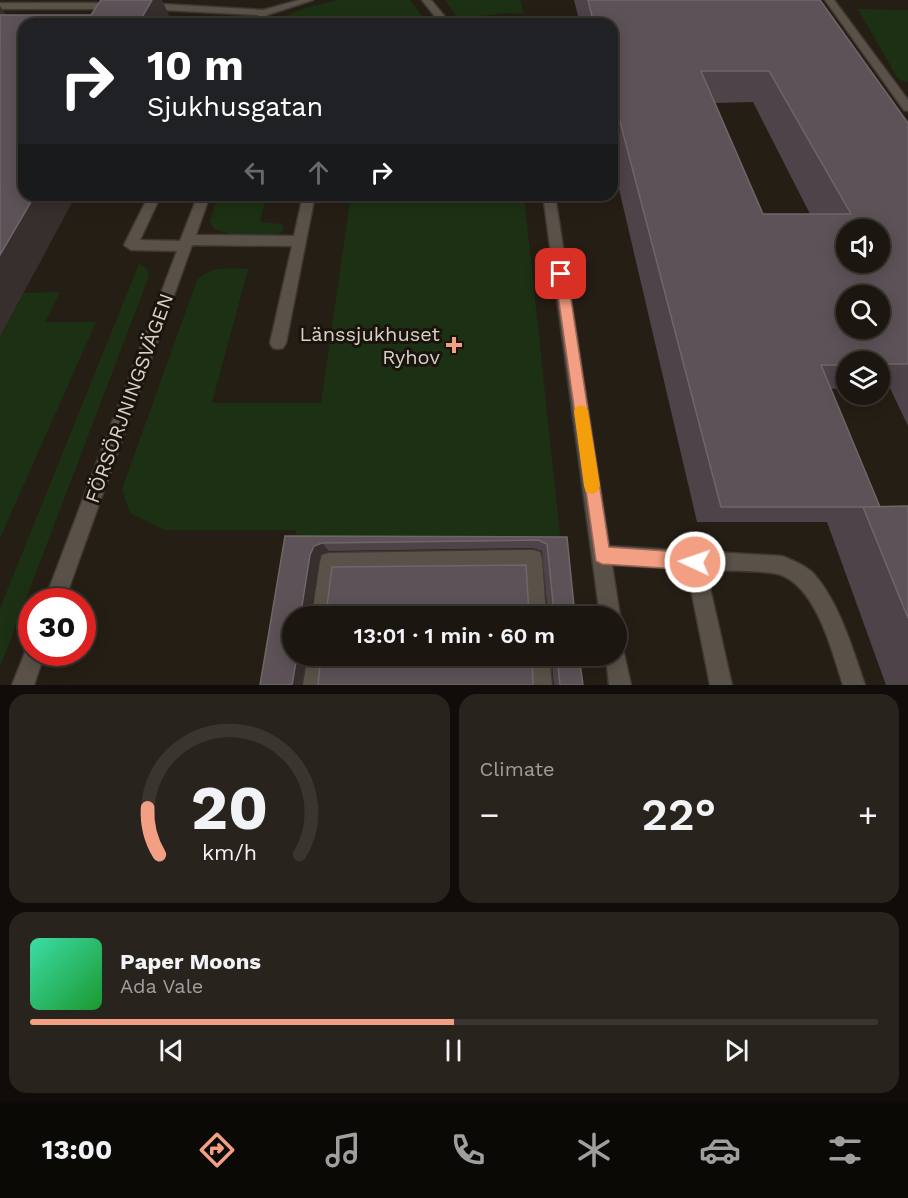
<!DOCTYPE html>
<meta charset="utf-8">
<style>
body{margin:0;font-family:"Work Sans",sans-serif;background:#29231e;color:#f1f3f6;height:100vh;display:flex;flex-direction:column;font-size:22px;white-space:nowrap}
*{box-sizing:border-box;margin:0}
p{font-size:20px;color:#a09f9f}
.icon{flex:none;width:33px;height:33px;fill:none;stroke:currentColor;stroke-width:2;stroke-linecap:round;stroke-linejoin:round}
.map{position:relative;height:685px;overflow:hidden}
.panel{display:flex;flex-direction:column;gap:9px;padding:9px;background:#0f0c09;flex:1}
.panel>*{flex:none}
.banner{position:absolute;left:18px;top:18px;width:600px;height:183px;border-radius:18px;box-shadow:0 3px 15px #0003,0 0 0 2px #3a3530;background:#202124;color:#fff;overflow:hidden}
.fabs{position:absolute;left:836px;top:219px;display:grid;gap:12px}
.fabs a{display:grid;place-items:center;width:54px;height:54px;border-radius:50%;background:#1c1610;box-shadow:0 3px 15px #0003,0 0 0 2px #3a3530;font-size:30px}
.speed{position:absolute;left:18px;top:588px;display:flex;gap:12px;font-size:30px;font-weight:700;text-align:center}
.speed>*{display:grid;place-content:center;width:78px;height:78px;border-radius:50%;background:#1c1610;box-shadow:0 3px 15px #0003,0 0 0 2px #3a3530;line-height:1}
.speed .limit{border:9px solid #d22;background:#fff;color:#111}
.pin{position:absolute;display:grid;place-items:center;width:51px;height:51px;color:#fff;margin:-26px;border-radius:12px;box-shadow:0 3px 9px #0006}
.me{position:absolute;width:66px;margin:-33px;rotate:273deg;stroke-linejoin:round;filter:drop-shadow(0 0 4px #0008)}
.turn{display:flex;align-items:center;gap:21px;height:126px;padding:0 30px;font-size:27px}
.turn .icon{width:78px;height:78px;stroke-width:2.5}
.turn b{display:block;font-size:42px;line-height:51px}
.lanes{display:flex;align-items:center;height:57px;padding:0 30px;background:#0003;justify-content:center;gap:30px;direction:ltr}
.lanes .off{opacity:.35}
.big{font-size:45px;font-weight:600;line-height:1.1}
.panel .card{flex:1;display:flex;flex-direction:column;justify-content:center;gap:9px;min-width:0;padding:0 21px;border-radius:18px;background:#29231e}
.panel .dial{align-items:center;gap:0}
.dial svg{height:156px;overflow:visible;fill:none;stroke:#3a3530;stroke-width:7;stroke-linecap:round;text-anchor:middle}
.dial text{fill:#f1f3f6;stroke:none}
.song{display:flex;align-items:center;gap:18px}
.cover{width:72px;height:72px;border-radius:9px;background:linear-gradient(135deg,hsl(160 70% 55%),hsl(130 70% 35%))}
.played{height:6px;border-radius:3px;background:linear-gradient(90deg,#f39f84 50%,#3a3530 50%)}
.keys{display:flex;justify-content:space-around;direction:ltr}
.heat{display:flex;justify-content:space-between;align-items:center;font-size:33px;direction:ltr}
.panel .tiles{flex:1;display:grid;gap:9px;grid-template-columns:1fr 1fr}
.card:last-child{grid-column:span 2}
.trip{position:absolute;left:282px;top:606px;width:345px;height:60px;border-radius:30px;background:#1c1610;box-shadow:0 3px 15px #0003,0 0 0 2px #3a3530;font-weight:600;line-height:60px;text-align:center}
.menu{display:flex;height:96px;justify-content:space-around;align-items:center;background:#0b0906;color:#a09f9f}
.menu .icon{width:42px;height:42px}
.menu .current{color:#f39f84}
.menu b{font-size:27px;color:#f1f3f6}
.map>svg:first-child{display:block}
</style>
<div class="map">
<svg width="908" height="685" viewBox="0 0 908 685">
<rect width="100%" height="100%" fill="#251e15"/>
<path fill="#1c3113" d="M338,0h72l18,24h-152c15,-16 42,-18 62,-24z
M445,0h75l4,14 -19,-1 -47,6z
M858,9l50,1v72l-6,-1 -5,-4z
M218,195h49l-7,27 22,2 2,6 -6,4h-48l-16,-5 -4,-8z
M351,195h173l37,350 -267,-1 2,-14h-132l-34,-17 -8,-24 75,-209c15,-14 31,-12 51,-11l-36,134h109z
M139,264l8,5 2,7 -149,391v-59z
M60,292l-15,30h51l-96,216v-201l24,-44z"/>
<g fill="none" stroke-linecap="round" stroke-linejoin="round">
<g stroke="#3e3833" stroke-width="3">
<path id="minor" d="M299,0h14l-46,15 -2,9h-10l3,-9 -114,-6 -5,-3 5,-3 119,7z
M422,0h9l20,24h-10z
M825,0h9l74,100v11l-4,-1z
M0,3h117l5,3 -5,3h-117z
M149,195h12l-21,45 40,1 18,-46h12l-14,40 98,1 9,-41h12l-29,148 -3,5 -5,1 -5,-1 -3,-5 22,-97 -100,-1 -128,357h-20l133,-351 -46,-1 -7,-5z
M543,195h12l54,351 173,10c10,4 25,10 32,18 25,28 39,76 51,111h-22c-11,-34 -26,-96 -62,-110 -13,-5 -59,-4 -75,-5l26,115h-22l-23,-116 -75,-4 8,51 -4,7v-7h-16z
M533,550l7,2 2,7 4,57h-20l-2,-47 -187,2 -5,45h-20l8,-54 2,-7 7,-2z
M32,643v9h13l-11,33h-22l16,-40z
M616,646l7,3 8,36h-22l-3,-29h10z
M308,656h20l-3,29h-22z
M529,656h20l3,29h-22z"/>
</g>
<use href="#minor" fill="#5a5248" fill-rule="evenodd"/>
</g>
<path fill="#4d4349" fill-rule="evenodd" d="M574,0h246l88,123v303l-18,-38h-11v-26h-33v26l-15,1 49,118 28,-1v179h-22l-59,-163h-130l-85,-363v-135h-32zM753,102l57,112h-47l-48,-111z
M285,536l282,1 8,79h-283v40h14l-4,29h-42zM533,548l9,3 6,64 -238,-1 8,-52 3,-9 8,-2z
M551,656h28l4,29h-29z"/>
<path fill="#372e2e" d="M152,0h10l9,20 -2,4h-31z
M0,6l10,15 -10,12z
M35,195h41l-76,142v-82z
M322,543l7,8 -8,2 -3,9 -8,54 -7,-1 -2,-3 9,-57 4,-9z
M297,656h9l-4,29h-10z"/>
<path fill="#5c5257" stroke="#6f6669" stroke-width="1.5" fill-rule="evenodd" d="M101,0h51l-14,24h-114v171h11l-35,60v-240h91z
M588,0h232l88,123v241h-29v-2h-33v3h-25l59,142h-159l-109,-416v-67h-18zM701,71h68l82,143h-88zM846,230h33v32h-33zM846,296h33v32h-33z
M908,506v112l-45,-111z
M285,536l282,1 8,79h-283v40h5l-5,29h-32zM538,540l9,4 7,68 -2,3 -23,-1 -3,-49 -194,2 -6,47 -23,1 -2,-3 9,-57 4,-9 8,-3z
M321,656h211l1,29h-215z
M557,656h22l4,29h-23z"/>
<path fill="#f39f84" stroke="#9e6756" stroke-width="1.5" d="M561,269l6,5 42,273 86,6 6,3 2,6 -2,6 -6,2 -93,-6 -6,-3 -41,-287z"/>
<path fill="#f59e0b" d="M581,405l5,2 2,4 12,75 -3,6 -5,2 -6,-2 -2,-6 -10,-75 2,-4z"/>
<path fill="#f39f84" stroke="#1b140c" stroke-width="2" d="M451 336h6v6h6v6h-6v6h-6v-6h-6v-6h6z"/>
<g text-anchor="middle" stroke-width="6" stroke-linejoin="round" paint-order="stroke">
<g font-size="20" fill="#d6d1cb" stroke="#1b140c" text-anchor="end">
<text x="440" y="341">Länssjukhuset<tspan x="440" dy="23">Ryhov</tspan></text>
</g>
<g font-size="20" fill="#d6d1cb" stroke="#1b140c">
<text transform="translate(129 398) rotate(-70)" y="7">FÖRSÖRJNINGSVÄGEN</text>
</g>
</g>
</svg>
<div class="fabs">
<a><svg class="icon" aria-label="sound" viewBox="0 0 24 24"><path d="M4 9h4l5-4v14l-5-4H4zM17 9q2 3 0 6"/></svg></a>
<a><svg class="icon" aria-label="search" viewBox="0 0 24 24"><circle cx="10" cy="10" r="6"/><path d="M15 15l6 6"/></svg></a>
<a><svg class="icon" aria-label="layers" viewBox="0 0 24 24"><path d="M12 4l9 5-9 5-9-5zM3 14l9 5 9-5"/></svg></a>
</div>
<div class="speed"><div class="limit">30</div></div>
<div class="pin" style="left:561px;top:274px;background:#d93025"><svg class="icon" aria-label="arrive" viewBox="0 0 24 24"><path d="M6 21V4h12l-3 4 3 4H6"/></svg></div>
<svg class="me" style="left:695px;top:562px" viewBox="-20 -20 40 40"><circle r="17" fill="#f39f84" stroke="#fff" stroke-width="3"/><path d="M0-11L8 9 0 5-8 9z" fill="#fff"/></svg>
<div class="trip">13:01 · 1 min · 60 m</div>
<div class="banner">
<div class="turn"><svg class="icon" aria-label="right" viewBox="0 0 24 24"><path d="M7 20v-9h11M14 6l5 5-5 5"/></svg><div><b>10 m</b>Sjukhusgatan</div></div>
<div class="lanes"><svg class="icon off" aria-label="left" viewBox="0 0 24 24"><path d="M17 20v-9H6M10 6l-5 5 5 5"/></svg><svg class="icon off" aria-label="ahead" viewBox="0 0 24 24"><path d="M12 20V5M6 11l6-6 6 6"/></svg><svg class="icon" aria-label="right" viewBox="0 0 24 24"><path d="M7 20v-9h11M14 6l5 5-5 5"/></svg></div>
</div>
</div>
<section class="panel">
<div class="tiles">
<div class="card dial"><svg viewBox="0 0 100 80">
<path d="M14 69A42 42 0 1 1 86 69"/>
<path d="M14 69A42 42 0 0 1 8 45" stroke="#f39f84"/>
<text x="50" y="56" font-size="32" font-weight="700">20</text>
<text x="50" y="72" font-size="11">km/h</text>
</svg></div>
<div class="card"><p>Climate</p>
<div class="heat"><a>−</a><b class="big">22°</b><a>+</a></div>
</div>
<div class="card">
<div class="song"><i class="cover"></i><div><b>Paper Moons</b><p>Ada Vale</p></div></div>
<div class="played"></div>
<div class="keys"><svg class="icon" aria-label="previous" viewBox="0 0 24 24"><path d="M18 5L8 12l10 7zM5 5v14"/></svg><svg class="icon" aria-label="pause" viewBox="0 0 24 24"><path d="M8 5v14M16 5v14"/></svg><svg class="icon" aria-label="next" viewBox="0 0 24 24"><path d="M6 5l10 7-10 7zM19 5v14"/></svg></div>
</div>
</div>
</section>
<nav class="menu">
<b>13:00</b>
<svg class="icon current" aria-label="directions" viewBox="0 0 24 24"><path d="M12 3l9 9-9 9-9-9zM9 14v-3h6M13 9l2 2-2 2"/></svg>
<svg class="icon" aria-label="music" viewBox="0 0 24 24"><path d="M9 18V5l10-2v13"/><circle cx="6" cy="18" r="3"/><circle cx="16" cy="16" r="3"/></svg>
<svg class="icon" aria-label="phone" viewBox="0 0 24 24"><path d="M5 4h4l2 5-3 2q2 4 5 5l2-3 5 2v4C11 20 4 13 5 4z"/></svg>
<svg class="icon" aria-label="climate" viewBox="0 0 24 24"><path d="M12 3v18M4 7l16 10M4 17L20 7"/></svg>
<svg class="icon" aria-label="car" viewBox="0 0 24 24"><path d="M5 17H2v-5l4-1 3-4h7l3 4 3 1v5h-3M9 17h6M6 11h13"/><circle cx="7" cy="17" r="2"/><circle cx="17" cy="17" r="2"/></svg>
<svg class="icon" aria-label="filters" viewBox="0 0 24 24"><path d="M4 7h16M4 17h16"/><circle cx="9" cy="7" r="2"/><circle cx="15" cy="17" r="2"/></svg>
</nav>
